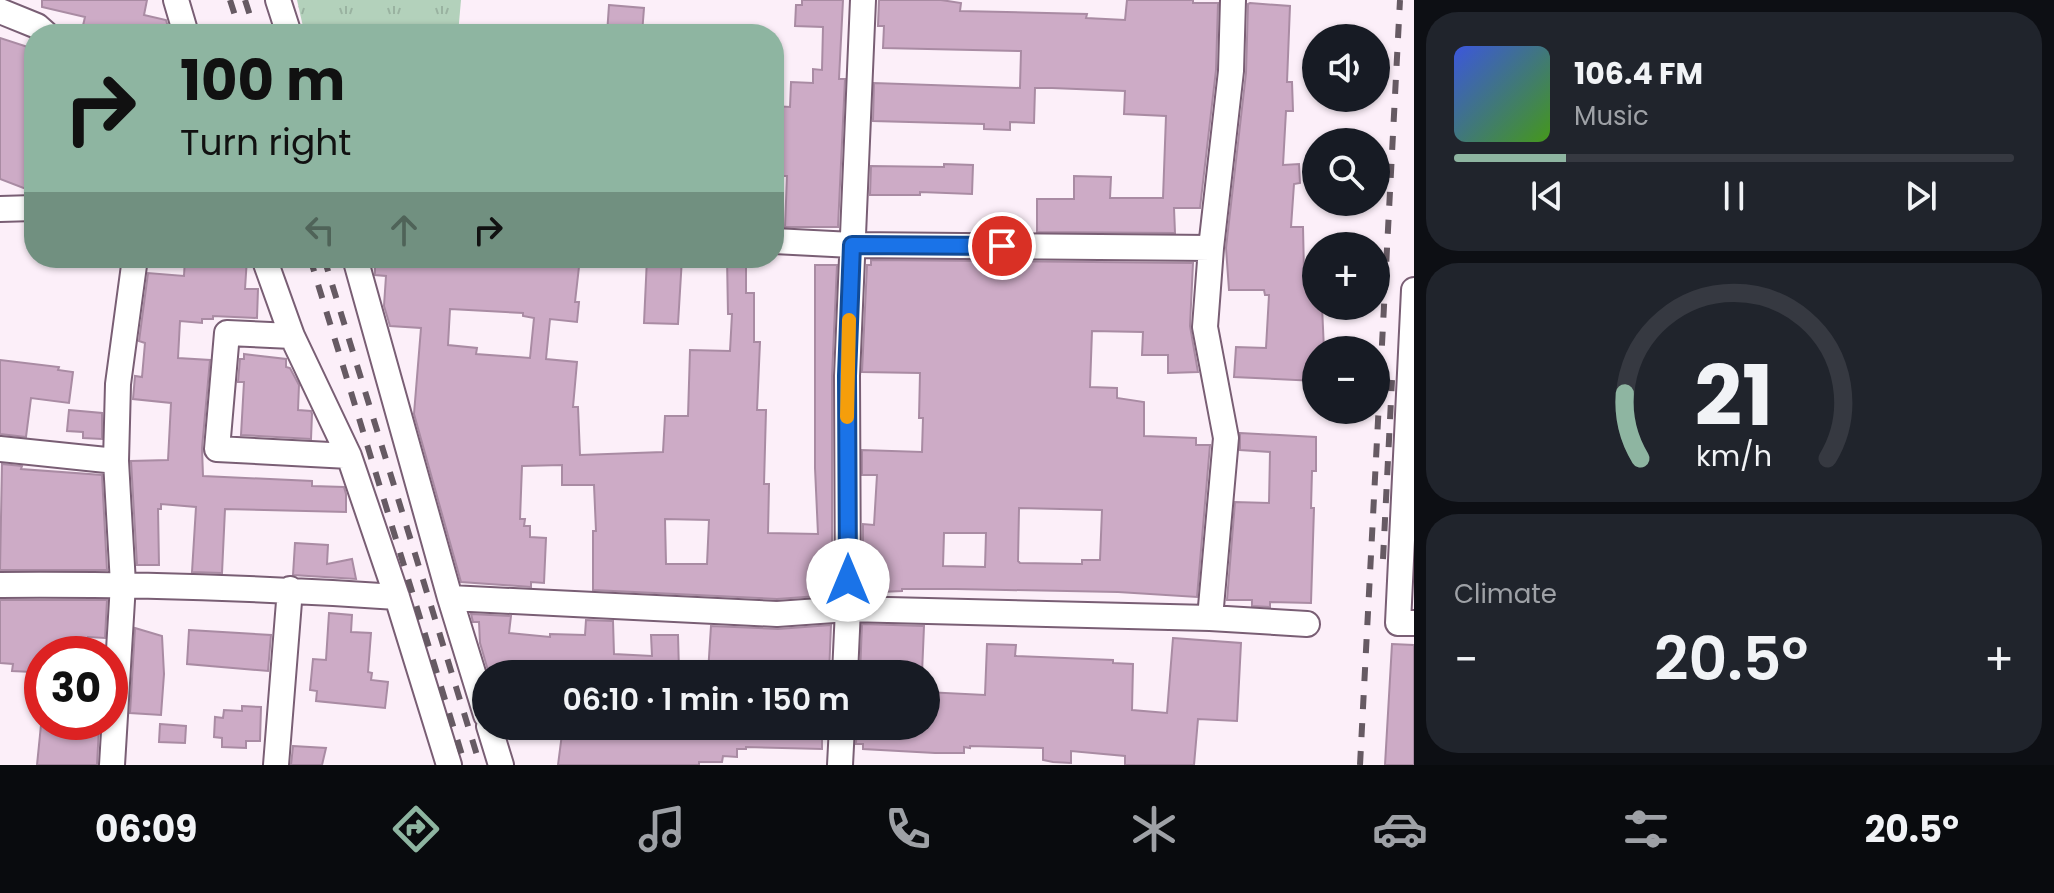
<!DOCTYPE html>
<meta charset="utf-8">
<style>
body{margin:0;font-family:Poppins,sans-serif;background:#20242c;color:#f1f3f6;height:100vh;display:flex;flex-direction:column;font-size:30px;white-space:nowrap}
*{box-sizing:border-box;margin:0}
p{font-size:26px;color:#9ea1a6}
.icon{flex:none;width:44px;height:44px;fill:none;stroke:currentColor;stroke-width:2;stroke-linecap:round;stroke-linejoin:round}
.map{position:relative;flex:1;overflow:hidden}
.side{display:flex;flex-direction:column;gap:12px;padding:12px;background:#0d0f14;width:640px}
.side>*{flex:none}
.top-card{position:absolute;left:24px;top:24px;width:760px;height:244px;border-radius:32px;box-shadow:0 2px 6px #0004;background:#8eb5a1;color:#111;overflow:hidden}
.controls{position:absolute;left:1302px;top:24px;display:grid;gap:16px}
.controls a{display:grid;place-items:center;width:88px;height:88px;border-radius:50%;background:#171b24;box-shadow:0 2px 6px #0004;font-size:40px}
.speed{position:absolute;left:24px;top:636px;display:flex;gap:16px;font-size:40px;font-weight:700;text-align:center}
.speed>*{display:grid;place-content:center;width:104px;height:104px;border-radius:50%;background:#171b24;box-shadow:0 2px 6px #0004;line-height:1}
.speed .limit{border:12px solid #d22;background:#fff;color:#111}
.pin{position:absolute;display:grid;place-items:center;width:68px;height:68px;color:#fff;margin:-34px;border:4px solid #fff;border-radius:50%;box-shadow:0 2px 8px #0007}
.me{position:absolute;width:88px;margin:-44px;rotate:0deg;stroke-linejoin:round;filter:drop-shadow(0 0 6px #0008)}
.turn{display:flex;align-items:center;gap:28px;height:168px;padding:0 24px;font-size:36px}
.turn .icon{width:104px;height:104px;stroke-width:2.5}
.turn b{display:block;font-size:56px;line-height:68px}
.lanes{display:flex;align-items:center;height:76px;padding:0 24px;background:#0003;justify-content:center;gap:40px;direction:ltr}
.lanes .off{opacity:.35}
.big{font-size:60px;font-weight:600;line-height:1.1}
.side .card{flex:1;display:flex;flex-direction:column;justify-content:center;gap:12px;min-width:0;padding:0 28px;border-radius:32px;background:#20242c}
.side .dial{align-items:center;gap:0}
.dial svg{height:208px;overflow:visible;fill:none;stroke:#363941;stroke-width:7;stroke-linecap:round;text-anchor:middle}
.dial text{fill:#f1f3f6;stroke:none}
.song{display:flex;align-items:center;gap:24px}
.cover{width:96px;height:96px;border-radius:12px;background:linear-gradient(135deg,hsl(230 70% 55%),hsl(100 70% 35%))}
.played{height:8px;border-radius:4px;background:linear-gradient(90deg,#8eb5a1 20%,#363941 20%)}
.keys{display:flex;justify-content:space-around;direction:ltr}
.heat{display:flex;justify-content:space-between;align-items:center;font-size:44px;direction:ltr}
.trip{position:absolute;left:472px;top:660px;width:468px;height:80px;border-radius:40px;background:#171b24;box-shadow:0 2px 6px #0004;font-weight:600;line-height:80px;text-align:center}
.tab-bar{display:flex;height:128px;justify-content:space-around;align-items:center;background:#090b0e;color:#9ea1a6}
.tab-bar .icon{width:56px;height:56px}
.tab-bar .current{color:#8eb5a1}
.tab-bar b{font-size:36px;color:#f1f3f6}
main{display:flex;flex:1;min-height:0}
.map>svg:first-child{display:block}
</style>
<main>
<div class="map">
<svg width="1414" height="765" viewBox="0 0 1414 765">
<defs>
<pattern id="park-tufts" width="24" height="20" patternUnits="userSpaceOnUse" patternTransform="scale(2)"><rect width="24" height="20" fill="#b3d1bb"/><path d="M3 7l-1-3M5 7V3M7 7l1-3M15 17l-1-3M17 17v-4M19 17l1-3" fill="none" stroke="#99b2a0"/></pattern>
</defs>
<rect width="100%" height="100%" fill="#fceff9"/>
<path fill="url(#park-tufts)" d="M297,0h164l-3,34 -154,-3z"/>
<path fill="#cdabc6" stroke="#a98ba3" stroke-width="2" fill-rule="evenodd" d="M42,0h105l-3,15 22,5 4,14h-89l4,-17 -43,-10z
M802,0h41l-4,79h6l-7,148h-53l2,-51h-13v-70l16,1 1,-25 22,1v-14l9,1 1,-43 -28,-1 1,-21h6z
M879,0h62l20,3 -1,8 127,3 -1,4 39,2 2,-20h66v3h25l-2,67 -16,138h-26l1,25 -138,-1v-33h37v-23l37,1 -1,21h53l3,-82 -42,-2 1,-23 -73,-3h-17l-1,35 -24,-1v8l-26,-1v-5l-111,-3 1,-38 146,5 1,-37 -138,-3 1,-22h-6z
M1250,3l40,3 -3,76h5l1,29h-7l-3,54 16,-1 1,19 -6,1 -3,43h12l1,45 12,-1v35h6l2,44h-8v31l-82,-4 2,-30 30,1 3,-53h-4l-1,-5h-35l-3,-42 20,-175 2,-69z
M609,5l35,3 -2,26h-35z
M0,38l34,11v143l-34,-13z
M944,164l29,1 -1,29 -52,-2v3h-50l1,-29 73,1z
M185,258h62l-2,31h13l-1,29 -44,-2v3h-11v4l-22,-2 -2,37 32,2 -8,88 1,28 109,5v5l32,1 2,7v18l-121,-3 -3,64 -30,-1 4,-65 -35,-3v5h-3l1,56h-22l-6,-104 37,-1 3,-57 -38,-4 2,-23 7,1 3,-34 -6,-2 9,-68 36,3z
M375,258h205l-5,44h4l-2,20 -27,-3 -4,40 31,3 -4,45h5l2,48 83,-3 2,-36h23l2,-66 40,1 2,-37h-4l-1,-56h19v35h8v49h6l-3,68h9l-2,74h5l-1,49 50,1 -3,-66v-203h22l-5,111v219l-55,4 -184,-9v-59h3l-2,-46h-32v-20l-40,1 -2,53h5l-1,7h6v11l16,1 -2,45 -13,-1v5l-70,-5 -47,-168 7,-86 -31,-2 -6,-20 2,-30 -11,-1zM450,309l73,4v3l11,2 -4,40 -54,-4 1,-6 -29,-3zM665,519l44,1 -2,44h-41z
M647,258h35l-4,66 -34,-1z
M871,260l322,3 -3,63 8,46 -30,1v-18h-26l1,-23 -51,-1 -2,56 27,1v10l27,4v34l52,2v7h14l-13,152 -79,-5 -162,-3h-54v2l-22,1v3h-5l2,-3 -14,1v-69l11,1 3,-50h-15v-25l60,2 1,-34h-4l1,-45 -58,-1 5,-107h4zM1019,508l83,2 -2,50h-18v4l-62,-1 -2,-2zM944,533h42l-1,34 -42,-1z
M244,354l42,5v8l4,1 9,17 -1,25 13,1 1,3 -1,25 -70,-4 3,-53h-6l2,-23h4z
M0,360l59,7 -1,3 15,2 -4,31 -38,-5 -5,39 -26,-3z
M69,410l33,3v26l-19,-1v-6l-16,-1z
M1240,433l76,4v34h-4l-1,37h3l-3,95 -41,-1v5l-18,-1v-6h-25l8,-98 34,1 1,-51 -30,-2z
M2,464l20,2 -1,3 81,6 5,95h-107z
M295,543l33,2 -1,19 25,-5 4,20 -63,-4z
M0,600h107l-2,38 -17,-1 -2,17h-44v13l-10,-1v6l-20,-1 1,-7 -13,-1z
M329,613l23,2 -1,17 20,1 -3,39 4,1 -1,7 17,2 -3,26 -69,-7 1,-10 -7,-1 3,-31 13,1z
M471,614l40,2 -2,17 41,4v-3l35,1 1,-15 27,1 1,33 38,2 -1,-21h27l1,36 -2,3h-188l-9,-31 -1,-21h-6z
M862,624l62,2 -2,48h-62z
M831,625l-2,49 -121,-1 3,-47 67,3z
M135,628l27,8 2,38 -3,41 -31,-2z
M189,630l82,5 -3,36 -81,-7z
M1173,638l68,5 -4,78 -39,-2 -4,46h-69v-9l-54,-5v12l-18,-1 -10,-2v-12l-73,-2v2l-6,-1v6h-29l-72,-4v-5h-7l1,-18h69v-34l59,3 2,-51 29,1 -1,11 98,4v3l20,1 -1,46 35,3z
M1392,644l22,1v120h-29z
M242,706l19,1 -1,34h-14v7l-24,-1v-9l-8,-1 1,-20 8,1 1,-8 18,1z
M160,724l26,2 -1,17 -26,-1z
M41,725l58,2 -2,38h-60z
M563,726h117l1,13h24l1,-13h116v23l-76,-2v2h-9v8l-14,-1 -1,6h-23v3h-141z
M293,746l33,2 -4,17h-31z"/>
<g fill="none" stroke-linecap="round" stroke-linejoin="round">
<g stroke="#795e74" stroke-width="28">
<path id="minor" d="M176,0l10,34
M278,0l11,34
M0,11l37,15 9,8
M0,209l34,-1
M774,241l78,4 359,3
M264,258l28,78 57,120 48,141 52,168
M355,258l95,340 36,117
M1414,290l-16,333h16
M292,336l-65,-3 -10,116 132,7
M0,449l116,12
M0,585c133,-1 265,3 397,12
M450,598l327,16 71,-5 362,9 97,6
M1210,618l16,-180 -21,-111 6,-79 20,-177 2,-71
M845,674l3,-65 -1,-233 16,-376
M489,726l12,39
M112,765l11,-181 -7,-123 2,-77 17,-126
M276,765l14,-176
M840,765l2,-39"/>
</g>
<use href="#minor" stroke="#fff" stroke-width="24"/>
<path stroke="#665a63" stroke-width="6" stroke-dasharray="14 14" stroke-linecap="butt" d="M230,0l11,34
M245,0l11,34
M310,258l155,507
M324,258l156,507
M1383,559l9,-179
M1360,765l40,-765"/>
</g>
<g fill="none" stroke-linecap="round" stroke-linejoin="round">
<g stroke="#114b97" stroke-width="20">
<path id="route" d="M848,580l-1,-204 5,-131 150,1"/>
</g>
<use href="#route" stroke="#1a73e8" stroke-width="14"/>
<path stroke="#f59e0b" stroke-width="14" d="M847,417l2,-97"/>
</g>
</svg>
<div class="controls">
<a><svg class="icon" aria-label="sound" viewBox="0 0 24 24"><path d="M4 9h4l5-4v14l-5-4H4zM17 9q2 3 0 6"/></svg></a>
<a><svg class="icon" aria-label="search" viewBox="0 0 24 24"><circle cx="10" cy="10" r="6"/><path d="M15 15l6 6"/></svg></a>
<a>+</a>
<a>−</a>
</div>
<div class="speed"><div class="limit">30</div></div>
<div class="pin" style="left:1002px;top:246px;background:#d93025"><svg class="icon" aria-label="arrive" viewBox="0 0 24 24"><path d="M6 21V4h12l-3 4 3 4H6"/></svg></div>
<svg class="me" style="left:848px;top:580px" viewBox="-20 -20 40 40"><circle r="19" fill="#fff"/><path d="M0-13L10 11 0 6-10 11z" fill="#1a73e8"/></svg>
<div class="trip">06:10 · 1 min · 150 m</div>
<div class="top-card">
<div class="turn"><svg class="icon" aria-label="right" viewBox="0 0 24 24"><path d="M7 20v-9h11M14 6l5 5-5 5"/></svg><div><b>100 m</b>Turn right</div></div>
<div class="lanes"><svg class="icon off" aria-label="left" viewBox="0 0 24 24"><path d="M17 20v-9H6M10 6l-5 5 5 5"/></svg><svg class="icon off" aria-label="ahead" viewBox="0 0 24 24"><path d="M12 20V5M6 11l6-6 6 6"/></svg><svg class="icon" aria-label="right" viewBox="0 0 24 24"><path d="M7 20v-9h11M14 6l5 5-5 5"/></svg></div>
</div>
</div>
<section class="side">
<div class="card">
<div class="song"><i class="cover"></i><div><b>106.4 FM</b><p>Music</p></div></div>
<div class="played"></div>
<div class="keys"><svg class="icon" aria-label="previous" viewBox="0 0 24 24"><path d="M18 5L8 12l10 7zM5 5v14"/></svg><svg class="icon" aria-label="pause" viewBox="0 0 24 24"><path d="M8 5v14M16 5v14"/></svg><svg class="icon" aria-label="next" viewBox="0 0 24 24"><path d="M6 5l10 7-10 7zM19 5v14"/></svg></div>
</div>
<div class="card dial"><svg viewBox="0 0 100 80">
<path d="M14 69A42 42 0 1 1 86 69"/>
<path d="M14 69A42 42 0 0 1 8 44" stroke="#8eb5a1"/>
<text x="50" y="56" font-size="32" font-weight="700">21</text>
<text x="50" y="72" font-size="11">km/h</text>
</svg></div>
<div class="card"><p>Climate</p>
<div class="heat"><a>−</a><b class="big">20.5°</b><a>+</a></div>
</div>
</section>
</main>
<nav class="tab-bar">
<b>06:09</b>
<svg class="icon current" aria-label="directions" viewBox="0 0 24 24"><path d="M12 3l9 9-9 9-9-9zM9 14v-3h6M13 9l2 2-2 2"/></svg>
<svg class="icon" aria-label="music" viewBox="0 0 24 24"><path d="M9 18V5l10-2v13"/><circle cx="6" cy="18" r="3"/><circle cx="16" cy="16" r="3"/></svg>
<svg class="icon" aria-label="phone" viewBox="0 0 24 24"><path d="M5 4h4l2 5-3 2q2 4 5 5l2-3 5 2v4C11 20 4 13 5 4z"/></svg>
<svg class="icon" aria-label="climate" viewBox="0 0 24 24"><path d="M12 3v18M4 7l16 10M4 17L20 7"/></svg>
<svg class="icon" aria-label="car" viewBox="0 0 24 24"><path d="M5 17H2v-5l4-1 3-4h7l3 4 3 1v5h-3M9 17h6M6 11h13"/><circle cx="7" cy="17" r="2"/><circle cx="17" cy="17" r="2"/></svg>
<svg class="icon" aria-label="filters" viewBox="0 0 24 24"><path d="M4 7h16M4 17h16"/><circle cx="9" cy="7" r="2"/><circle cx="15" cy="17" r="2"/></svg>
<b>20.5°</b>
</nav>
